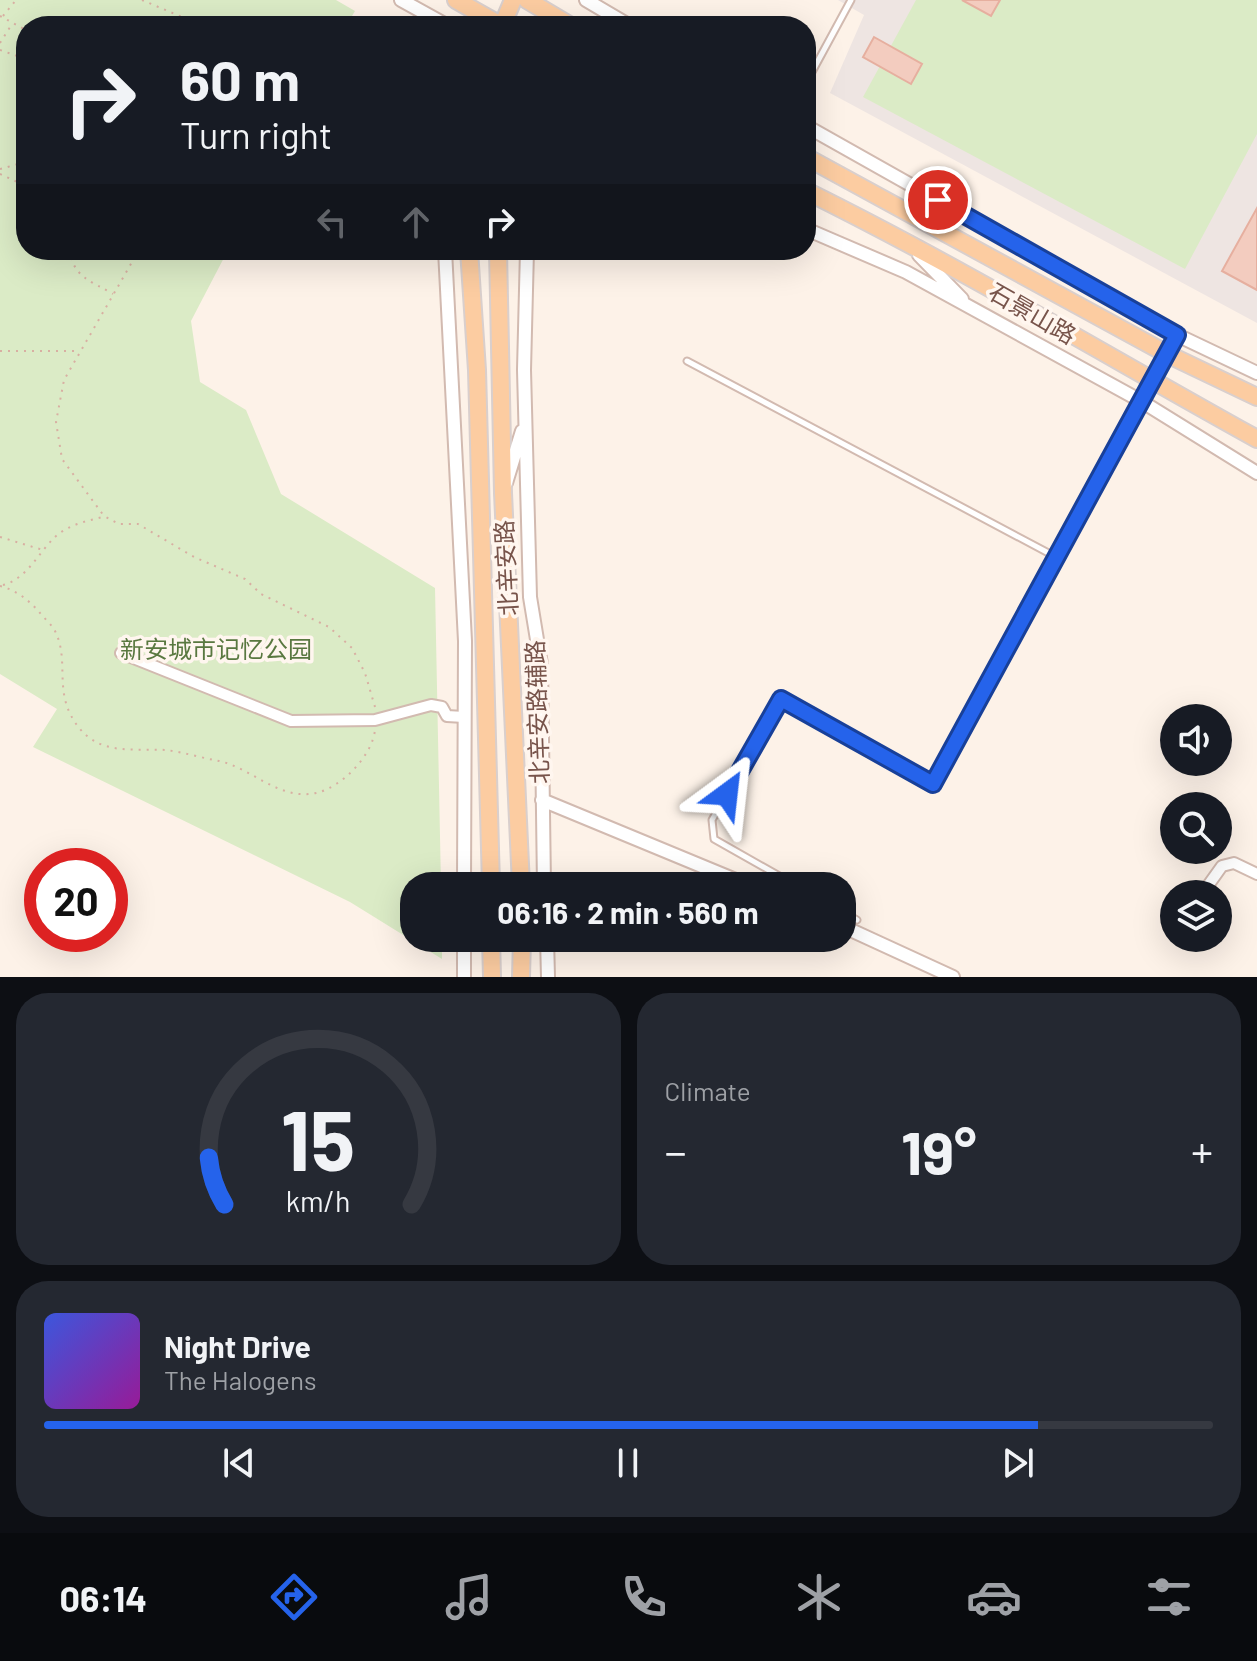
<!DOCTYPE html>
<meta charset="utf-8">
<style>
body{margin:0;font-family:Barlow,"Noto Sans SC",sans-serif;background:#242831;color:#f1f3f6;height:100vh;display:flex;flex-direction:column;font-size:30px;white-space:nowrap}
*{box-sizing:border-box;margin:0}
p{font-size:26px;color:#9ea1a6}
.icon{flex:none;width:44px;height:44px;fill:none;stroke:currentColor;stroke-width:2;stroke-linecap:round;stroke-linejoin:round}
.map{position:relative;height:977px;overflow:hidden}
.drawer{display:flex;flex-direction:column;gap:16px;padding:16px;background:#0d0f14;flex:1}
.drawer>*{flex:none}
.guide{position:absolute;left:16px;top:16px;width:800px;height:244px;border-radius:32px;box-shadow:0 8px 32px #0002;background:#171b24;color:#f1f3f6;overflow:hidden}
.buttons{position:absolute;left:1160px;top:704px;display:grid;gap:16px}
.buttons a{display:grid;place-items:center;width:72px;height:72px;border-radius:50%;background:#171b24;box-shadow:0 8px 32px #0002;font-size:40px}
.speed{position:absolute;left:24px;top:848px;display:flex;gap:16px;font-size:40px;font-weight:700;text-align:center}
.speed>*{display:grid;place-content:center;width:104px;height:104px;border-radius:50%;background:#171b24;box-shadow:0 8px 32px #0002;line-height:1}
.speed .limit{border:12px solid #d22;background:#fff;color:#111}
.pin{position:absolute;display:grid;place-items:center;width:68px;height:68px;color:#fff;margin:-34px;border:4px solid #fff;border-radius:50%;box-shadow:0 2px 8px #0007}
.me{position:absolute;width:88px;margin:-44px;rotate:30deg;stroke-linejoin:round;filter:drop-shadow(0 0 6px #0008)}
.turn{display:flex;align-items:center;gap:28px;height:168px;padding:0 32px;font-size:36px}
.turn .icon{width:104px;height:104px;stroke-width:2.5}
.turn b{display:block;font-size:56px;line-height:68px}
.lanes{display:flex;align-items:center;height:76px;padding:0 32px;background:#0003;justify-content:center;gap:40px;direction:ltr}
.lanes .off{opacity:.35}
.big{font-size:60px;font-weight:700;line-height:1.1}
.drawer .tile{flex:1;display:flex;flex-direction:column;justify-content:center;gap:12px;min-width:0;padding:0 28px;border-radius:32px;background:#242831}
.drawer .dial{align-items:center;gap:0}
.dial svg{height:208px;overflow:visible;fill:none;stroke:#363941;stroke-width:7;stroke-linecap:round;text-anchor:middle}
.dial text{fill:#f1f3f6;stroke:none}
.song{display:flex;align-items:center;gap:24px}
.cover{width:96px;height:96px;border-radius:12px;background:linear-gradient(135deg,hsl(230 70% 55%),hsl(300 70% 35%))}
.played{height:8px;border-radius:4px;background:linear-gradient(90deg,#2563eb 85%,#363941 85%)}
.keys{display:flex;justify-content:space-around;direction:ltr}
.heat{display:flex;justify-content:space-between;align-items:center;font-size:44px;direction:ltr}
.drawer .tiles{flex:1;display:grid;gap:16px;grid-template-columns:1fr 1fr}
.tile:last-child{grid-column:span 2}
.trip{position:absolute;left:400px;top:872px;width:456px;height:80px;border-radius:32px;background:#171b24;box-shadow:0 8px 32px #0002;font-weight:700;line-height:80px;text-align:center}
.tabs{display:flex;height:128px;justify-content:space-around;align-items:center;background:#090b0e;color:#9ea1a6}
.tabs .icon{width:56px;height:56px}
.tabs .active{color:#2563eb}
.tabs b{font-size:36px;color:#f1f3f6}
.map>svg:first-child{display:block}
</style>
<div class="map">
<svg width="1257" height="977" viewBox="0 0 1257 977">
<rect width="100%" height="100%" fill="#fdf2e8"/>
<path fill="#eee5e2" d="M838,0h419v323l-427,-230 34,-78z"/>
<path fill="#dbebc6" d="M0,0h336l19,11 -9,15h-320v224h202l-37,71 9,61 46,28 35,84 154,94 6,298h-27v52h28v21l-92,-57 -317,-155 24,-38 -57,-35z
M916,0h341v134l-72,135 -322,-172z"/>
<path fill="#f3ccbf" stroke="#e6af9f" stroke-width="2" d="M962,0h38l-9,16z
M874,37l48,27 -11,20 -48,-27z
M1257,208v82l-35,-19z"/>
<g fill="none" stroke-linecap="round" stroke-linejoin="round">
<g stroke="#d2bab0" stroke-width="9">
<path id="service" d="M806,83l45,-83
M687,361l369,196
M797,886l-83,-47 -2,-19 69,-121 152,85 244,-448
M842,911l15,9"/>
</g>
<g stroke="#d2bab0" stroke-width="14">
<path id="minor" d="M121,653l170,68 84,-1 56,-15 11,2 5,9 17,1
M1202,894l20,-28 12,-3 23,11"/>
</g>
<g stroke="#d2bab0" stroke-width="16">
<path id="tertiary" d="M401,0l47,26
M586,0l44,26
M806,126l371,209 80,38
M806,229l100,43 235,129 116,72
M445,250l20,391 -1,245
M527,250l-3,120 6,227 11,67 3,222
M919,255l43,44
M506,483l16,-52
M542,800l208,86
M842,926l111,51
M464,938v39
M547,938l1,39"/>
</g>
<g stroke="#d9cfcd" stroke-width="20">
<path id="primary" d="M456,0l46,26
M527,0l44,26
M502,26l11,-26
M806,157l361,197 90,43
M806,191c154,76 301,165 451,248
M469,250l8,120 14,516
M498,250l5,243 18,393
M491,938l1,39
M521,977l1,-39"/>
</g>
<path stroke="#d8afa2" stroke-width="2" stroke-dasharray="2 6" stroke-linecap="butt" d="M142,0l47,20 7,6
M0,16l26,14
M3,16l13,-16
M0,43l12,-19
M0,50l26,9
M0,169l26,-7
M0,174l26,12
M70,250c3,28 22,31 43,44
M139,250l-75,130 -8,42 6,37 42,57 15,8h19l56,33 51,22 16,15 68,33 23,21 13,25 10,34
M0,351h79
M0,537l43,13
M3,585c24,-6 35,-32 52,-48 13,-12 31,-16 48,-20
M0,586c16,4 29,14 40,27 4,5 12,12 15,18 16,32 -4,63 25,98 23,27 56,19 86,21 17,2 36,8 53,11 33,7 60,40 97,32 26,-6 56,-37 59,-63"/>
<use href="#service" stroke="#fff" stroke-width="5"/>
<use href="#minor" stroke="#fff" stroke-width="10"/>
<use href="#tertiary" stroke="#fff" stroke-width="12"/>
<use href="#primary" stroke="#fccca1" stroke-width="16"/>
</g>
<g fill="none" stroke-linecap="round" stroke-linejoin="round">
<g stroke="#184099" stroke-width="20">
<path id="route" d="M727,794l54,-95 152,85 244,-449 -239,-135"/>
</g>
<use href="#route" stroke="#2563eb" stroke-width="14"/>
</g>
<g text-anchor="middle" stroke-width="7" stroke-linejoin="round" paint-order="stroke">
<g font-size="24" fill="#78544b" stroke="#fff6ef">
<text transform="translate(1032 314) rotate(30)" y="8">石景山路</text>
<text transform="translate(507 568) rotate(-93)" y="8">北辛安路</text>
<text transform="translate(538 712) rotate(-92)" y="8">北辛安路辅路</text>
</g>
<g font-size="24" fill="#597840" stroke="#fff6ef">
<text x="216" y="658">新安城市记忆公园</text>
</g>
</g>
</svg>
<div class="buttons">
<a><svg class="icon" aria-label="sound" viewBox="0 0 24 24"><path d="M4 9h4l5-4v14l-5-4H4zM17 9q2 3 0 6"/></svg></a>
<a><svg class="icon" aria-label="search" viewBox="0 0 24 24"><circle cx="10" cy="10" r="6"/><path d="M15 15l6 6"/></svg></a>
<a><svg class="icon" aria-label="layers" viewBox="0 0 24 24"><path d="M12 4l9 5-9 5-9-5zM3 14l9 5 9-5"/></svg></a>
</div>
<div class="speed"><div class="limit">20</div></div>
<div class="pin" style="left:938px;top:200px;background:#d93025"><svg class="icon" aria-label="arrive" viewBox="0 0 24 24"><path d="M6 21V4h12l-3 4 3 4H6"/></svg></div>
<svg class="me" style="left:727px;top:794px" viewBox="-20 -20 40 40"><path d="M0-17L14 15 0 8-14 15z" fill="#2563eb" stroke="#fff" stroke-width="4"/></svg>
<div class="trip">06:16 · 2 min · 560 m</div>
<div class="guide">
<div class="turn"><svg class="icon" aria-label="right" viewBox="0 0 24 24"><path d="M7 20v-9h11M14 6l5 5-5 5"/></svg><div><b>60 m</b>Turn right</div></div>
<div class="lanes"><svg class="icon off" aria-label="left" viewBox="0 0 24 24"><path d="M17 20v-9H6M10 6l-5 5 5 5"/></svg><svg class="icon off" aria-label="ahead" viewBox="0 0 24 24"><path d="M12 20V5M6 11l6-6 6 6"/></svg><svg class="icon" aria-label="right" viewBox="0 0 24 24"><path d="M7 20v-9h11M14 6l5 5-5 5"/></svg></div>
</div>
</div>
<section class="drawer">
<div class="tiles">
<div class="tile dial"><svg viewBox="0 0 100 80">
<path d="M14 69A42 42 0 1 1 86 69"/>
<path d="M14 69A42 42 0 0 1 8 51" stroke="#2563eb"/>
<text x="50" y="56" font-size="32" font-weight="700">15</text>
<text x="50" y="72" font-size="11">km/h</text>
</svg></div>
<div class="tile"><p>Climate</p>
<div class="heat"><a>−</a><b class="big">19°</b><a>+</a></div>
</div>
<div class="tile">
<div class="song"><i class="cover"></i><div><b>Night Drive</b><p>The Halogens</p></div></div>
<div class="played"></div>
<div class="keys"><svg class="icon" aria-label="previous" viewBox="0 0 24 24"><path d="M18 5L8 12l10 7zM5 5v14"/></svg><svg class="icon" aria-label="pause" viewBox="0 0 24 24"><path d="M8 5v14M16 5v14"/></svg><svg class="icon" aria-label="next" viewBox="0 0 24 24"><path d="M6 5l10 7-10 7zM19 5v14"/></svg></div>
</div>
</div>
</section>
<nav class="tabs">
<b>06:14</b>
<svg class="icon active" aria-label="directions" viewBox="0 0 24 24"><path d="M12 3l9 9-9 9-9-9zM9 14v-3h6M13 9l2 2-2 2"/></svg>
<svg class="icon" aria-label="music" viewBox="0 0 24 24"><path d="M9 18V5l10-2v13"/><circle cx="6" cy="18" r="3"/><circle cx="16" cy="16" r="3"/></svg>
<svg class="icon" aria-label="phone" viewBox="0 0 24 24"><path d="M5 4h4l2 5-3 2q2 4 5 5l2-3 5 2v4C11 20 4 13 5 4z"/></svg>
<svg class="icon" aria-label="climate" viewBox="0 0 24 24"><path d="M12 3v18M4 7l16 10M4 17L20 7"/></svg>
<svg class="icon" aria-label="car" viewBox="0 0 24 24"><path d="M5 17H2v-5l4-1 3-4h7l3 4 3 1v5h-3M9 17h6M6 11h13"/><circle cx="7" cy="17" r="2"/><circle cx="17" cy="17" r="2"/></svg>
<svg class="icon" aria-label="filters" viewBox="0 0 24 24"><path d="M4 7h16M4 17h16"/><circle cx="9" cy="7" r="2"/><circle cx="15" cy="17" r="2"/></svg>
</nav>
